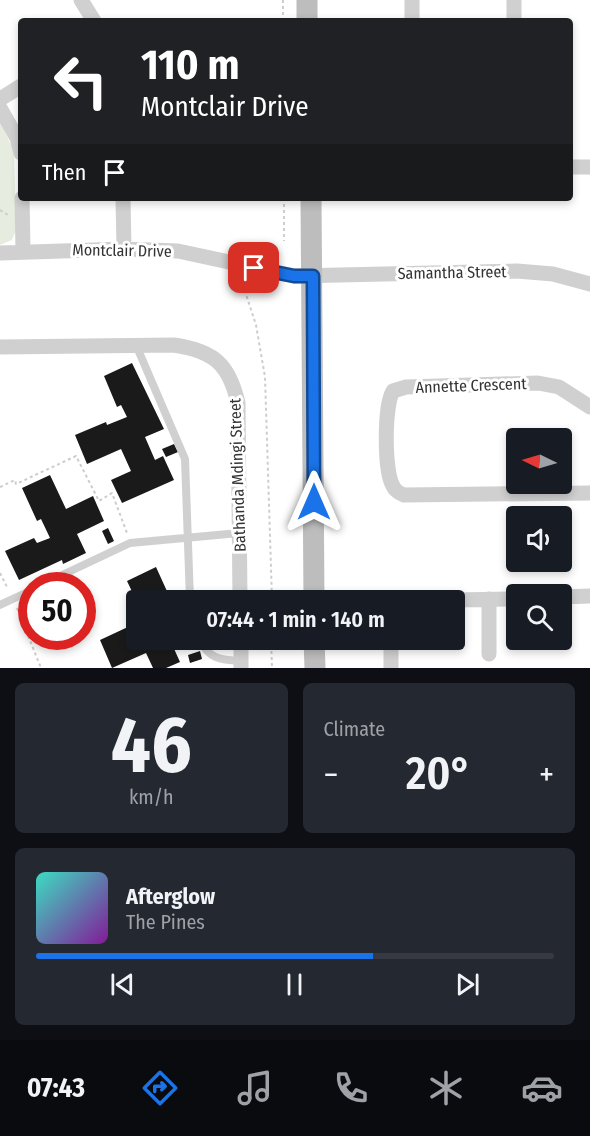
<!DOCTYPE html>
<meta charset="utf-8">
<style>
body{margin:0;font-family:"Fira Sans Condensed",sans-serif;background:#242831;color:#f1f3f6;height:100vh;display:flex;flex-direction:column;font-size:22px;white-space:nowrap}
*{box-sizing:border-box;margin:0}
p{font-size:20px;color:#9ea1a6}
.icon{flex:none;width:33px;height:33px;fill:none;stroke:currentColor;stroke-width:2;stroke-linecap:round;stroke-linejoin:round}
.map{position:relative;height:668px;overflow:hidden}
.panel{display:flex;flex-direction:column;gap:15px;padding:15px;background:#0d0f14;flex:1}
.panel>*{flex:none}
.hud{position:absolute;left:18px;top:18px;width:555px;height:183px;border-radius:6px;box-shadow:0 3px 9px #0003;background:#202124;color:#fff;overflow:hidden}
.needle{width:39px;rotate:275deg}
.buttons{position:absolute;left:506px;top:428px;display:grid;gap:12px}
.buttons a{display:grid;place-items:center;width:66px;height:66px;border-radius:6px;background:#171b24;box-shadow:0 3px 9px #0003;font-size:30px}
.speed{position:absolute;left:18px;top:572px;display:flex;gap:12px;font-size:30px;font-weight:700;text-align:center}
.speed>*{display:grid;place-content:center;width:78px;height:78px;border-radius:50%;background:#171b24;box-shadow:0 3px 9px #0003;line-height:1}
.speed .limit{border:9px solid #d22;background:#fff;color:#111}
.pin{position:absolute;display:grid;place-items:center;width:51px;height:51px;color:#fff;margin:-26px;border-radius:12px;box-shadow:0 3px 9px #0006}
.me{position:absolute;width:66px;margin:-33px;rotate:0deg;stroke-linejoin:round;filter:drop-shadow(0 0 4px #0008)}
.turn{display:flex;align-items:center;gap:21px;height:126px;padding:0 24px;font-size:27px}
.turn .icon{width:78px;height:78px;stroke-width:2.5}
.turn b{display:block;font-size:42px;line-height:51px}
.then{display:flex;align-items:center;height:57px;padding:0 24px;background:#0003;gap:12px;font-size:22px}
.big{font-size:45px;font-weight:600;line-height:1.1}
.panel .tile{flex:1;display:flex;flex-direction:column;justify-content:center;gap:9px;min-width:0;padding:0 21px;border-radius:9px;background:#242831}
.panel .dial{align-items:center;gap:0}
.dial b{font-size:78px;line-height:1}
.song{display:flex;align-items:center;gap:18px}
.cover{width:72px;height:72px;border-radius:9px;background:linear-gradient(135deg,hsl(170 70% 55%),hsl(290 70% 35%))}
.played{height:6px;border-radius:3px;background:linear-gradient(90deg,#1a73e8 65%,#363941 65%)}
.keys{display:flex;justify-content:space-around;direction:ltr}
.heat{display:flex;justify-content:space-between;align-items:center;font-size:33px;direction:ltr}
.panel .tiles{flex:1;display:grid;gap:15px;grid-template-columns:1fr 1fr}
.tile:last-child{grid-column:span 2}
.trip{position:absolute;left:126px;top:590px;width:339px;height:60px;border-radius:6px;background:#171b24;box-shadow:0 3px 9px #0003;font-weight:600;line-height:60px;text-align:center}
.dock{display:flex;height:96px;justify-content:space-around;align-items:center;background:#090b0e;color:#9ea1a6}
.dock .icon{width:42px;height:42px}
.dock .active{color:#1a73e8}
.dock b{font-size:27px;color:#f1f3f6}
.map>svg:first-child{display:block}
</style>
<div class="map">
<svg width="590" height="668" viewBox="0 0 590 668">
<rect width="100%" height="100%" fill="#fff"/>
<path fill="#e6ecdf" d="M0,122l14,29 2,79 -4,10 -12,5z"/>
<path fill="#1a1a1a" d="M132,363l32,66 -19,8 10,23 8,-4 11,24 -52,23 -11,-23 20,-9 -10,-22 -34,15 -12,-29 31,-13 1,3 20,-8 -6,-12 -4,2 -13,-31z
M174,444l4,8 -12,5 -4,-8z
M50,475l16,34 27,-13 11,25 -27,13 9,19 -23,11 -1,-4 -43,20 -14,-29 29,-13 3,5 13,-5 -9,-19 -4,2 -15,-33z
M108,528l6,13 -6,3 -6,-13z
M156,567l15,33h-35l-9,-19z
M130,626l2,4 4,-2v11h41l-6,3 9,20 -14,6h-13l-7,-15 -34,15 -12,-28z
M200,651l2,8 -12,4 -2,-8z"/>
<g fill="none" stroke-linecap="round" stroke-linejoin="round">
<path stroke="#cdcdcd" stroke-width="2" stroke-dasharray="3 3" stroke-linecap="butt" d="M283,0v21
M284,198v43
M0,210l8,5
M241,279l15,46 9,52 7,223
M0,487l15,-7 1,4 60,-28 23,45 13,-8 15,40
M0,573l8,16
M17,608l24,60
M271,639l1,29"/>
<path stroke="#d0d0d0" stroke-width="8" d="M136,345l49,114 5,141
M41,585l89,-42 109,-10
M0,605l32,-15
M199,639c10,20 21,21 42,22"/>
<path stroke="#d0d0d0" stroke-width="15" d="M81,0l13,21
M412,0v21
M514,0v21
M0,99l21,-13
M0,108l17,30 4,15
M570,167h20
M22,198l1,52
M123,198l1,51
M0,253l124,-4 54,2 116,25 223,-5 36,3 37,10
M0,347l174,-2c40,6 55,19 64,58l2,197
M590,407l-31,-20 -21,-4 -132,4 -13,4c-9,15 -9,80 0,95 2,5 6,7 11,9l186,-2
M561,597l29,-1
M489,599v55
M454,600l62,-1
M241,639v29
M391,639v29"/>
<path stroke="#bdbdbd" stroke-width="21" d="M307,0v21
M311,198l3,402
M314,639l1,29"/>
</g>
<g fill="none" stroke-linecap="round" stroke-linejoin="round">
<g stroke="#114b97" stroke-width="15">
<path id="route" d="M254,268l40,8h19l1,226"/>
</g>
<use href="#route" stroke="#1a73e8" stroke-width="10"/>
</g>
<g text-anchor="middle" stroke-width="6" stroke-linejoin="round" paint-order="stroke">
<g font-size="16" fill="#333" stroke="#fff">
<text transform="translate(122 250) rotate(1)" y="6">Montclair Drive</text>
<text transform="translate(452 272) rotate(-1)" y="6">Samantha Street</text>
<text transform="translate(471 385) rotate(-2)" y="6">Annette Crescent</text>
<text transform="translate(237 475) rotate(-92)" y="6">Bathanda Mdingi Street</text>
</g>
</g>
</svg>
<div class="buttons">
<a><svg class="needle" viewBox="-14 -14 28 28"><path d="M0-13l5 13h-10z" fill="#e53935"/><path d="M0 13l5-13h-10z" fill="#9ea1a6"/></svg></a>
<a><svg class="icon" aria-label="sound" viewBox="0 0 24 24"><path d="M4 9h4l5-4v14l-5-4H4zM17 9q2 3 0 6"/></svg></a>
<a><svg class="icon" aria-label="search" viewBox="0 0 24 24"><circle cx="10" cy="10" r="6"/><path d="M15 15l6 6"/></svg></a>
</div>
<div class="speed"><div class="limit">50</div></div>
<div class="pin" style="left:254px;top:268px;background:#d93025"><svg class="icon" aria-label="arrive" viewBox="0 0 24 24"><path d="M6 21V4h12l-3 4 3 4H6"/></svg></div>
<svg class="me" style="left:314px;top:502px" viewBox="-20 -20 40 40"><path d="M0-17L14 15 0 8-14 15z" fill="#1a73e8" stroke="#fff" stroke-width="4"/></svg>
<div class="trip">07:44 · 1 min · 140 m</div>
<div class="hud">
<div class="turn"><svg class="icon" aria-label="left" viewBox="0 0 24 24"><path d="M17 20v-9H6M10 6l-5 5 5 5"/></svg><div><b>110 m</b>Montclair Drive</div></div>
<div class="then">Then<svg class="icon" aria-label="arrive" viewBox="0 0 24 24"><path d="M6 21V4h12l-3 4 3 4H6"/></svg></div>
</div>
</div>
<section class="panel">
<div class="tiles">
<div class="tile dial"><b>46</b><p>km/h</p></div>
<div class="tile"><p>Climate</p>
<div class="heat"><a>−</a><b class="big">20°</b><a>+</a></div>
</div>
<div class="tile">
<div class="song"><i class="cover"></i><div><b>Afterglow</b><p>The Pines</p></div></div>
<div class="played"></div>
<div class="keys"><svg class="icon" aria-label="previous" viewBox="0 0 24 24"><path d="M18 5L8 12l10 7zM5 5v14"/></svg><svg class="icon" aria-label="pause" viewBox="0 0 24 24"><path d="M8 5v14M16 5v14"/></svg><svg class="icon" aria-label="next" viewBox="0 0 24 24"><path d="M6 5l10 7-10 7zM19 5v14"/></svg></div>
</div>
</div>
</section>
<nav class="dock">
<b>07:43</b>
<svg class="icon active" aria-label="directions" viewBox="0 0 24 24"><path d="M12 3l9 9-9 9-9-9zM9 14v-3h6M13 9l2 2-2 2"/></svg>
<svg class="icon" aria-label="music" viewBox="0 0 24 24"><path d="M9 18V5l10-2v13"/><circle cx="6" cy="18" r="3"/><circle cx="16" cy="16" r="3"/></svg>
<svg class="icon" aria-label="phone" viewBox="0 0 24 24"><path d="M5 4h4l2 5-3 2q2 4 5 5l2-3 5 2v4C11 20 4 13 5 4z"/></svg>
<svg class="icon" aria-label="climate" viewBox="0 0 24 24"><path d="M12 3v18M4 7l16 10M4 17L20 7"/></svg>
<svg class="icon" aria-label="car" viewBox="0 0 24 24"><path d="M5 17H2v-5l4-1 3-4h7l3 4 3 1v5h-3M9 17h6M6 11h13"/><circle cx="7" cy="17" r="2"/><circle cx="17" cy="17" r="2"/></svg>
</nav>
